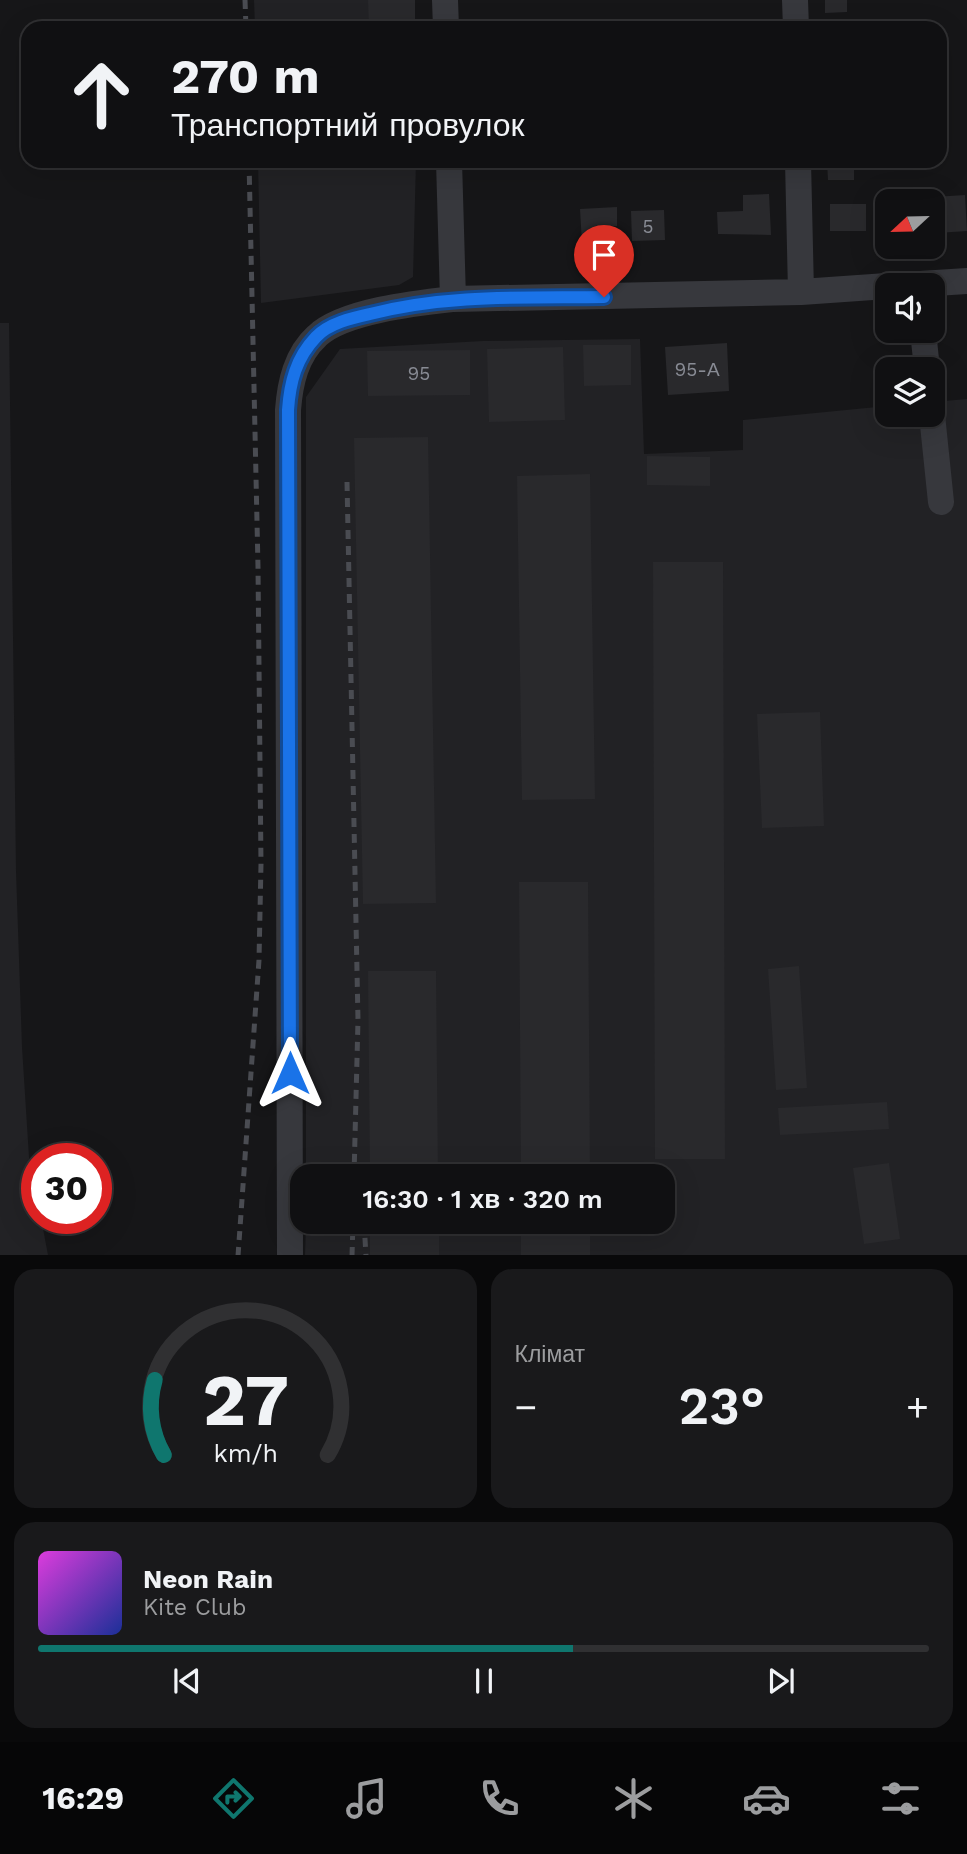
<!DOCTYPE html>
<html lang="uk">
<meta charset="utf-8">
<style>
body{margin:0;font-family:"Work Sans",sans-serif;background:#19191b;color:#f1f3f6;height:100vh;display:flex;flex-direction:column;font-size:26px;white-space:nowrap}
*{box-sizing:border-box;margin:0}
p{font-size:23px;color:#9c9d9f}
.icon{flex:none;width:38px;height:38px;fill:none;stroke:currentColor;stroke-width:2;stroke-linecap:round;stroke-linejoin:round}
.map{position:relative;height:1255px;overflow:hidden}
.sheet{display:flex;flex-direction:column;gap:14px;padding:14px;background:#09090a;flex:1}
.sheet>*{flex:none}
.hud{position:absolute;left:21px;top:21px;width:926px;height:147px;border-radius:21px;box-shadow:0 7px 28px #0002,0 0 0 2px #303032;background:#101012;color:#f1f3f6;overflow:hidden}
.needle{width:46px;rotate:248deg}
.tools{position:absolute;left:875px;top:189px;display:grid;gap:14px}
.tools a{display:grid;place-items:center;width:70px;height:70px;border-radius:14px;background:#101012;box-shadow:0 7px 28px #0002,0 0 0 2px #303032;font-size:35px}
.speed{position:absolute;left:21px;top:1143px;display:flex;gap:14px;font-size:35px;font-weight:700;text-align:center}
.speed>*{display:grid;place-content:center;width:91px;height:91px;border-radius:50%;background:#101012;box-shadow:0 7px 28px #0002,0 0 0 2px #303032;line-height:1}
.speed .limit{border:10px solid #d22;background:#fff;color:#111}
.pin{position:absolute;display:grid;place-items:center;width:60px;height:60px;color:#fff;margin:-72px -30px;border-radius:50% 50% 50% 0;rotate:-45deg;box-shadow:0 0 7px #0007}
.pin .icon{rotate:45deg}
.me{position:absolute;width:77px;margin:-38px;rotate:0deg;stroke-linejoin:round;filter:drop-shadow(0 0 5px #0008)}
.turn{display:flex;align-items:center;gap:24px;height:147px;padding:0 35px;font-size:32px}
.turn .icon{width:91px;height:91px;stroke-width:2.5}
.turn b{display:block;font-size:49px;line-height:60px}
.big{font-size:52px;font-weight:600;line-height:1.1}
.sheet .card{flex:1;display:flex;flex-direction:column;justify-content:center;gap:10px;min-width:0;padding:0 24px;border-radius:21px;background:#19191b}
.sheet .dial{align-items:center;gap:0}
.dial svg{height:182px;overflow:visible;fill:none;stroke:#303032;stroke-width:7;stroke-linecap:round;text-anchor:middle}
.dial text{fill:#f1f3f6;stroke:none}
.song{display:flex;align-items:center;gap:21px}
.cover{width:84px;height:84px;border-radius:10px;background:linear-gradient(135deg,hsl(300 70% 55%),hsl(230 70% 35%))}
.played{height:7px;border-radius:4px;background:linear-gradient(90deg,#0f766e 60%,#303032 60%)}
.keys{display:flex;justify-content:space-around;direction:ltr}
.heat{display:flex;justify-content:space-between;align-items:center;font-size:38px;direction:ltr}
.sheet .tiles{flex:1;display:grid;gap:14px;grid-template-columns:1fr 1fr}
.card:last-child{grid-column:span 2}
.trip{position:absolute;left:290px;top:1164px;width:385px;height:70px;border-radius:21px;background:#101012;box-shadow:0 7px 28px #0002,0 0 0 2px #303032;font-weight:600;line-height:70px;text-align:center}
.menu{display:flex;height:112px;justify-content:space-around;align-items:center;background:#060607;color:#9c9d9f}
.menu .icon{width:49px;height:49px}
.menu .selected{color:#0f766e}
.menu b{font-size:32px;color:#f1f3f6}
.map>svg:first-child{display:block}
</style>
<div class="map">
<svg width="967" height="1256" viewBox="0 0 967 1256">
<rect width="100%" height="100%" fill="#161618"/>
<path fill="#222225" d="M254,0h161v28h-160z
M258,161h158l-3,116 -14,8 -138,18z
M0,323h9l7,548 6,176 7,110 8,42v19h4l7,37h-48z
M640,339l4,115 99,-4v-30l144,-14v9h46v-13l34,-3v856l-662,1 1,-34h357v-46h-357v-779l34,-48 143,-8z"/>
<path fill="#29292c" d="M368,0h47v28h-46z
M825,0h22v12l-22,1z
M721,22h39v6h-39z
M827,161h27v19h-26z
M769,194l2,41 -53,-1 -1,-22 26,-1v-16z
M965,195l2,36 -30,2 -3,-36z
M830,204h36v27h-36z
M617,207v19h-8l1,16 -28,1 -2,-34z
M664,210l1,30 -33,1 -1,-30z
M727,343l2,48 -61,4 -3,-48z
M583,345h48v40l-47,1z
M563,347l2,73 -76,2 -2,-73z
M470,350v45l-102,1 -1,-45z
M428,437l8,466 -73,1 -9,-466z
M647,456l63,1v29l-63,-1z
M590,474l5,325 -73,1 -5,-324z
M653,562h70l2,597h-70z
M820,712l4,114 -62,2 -5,-114z
M519,882h69l2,294h-69z
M799,966l8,122 -31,2 -8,-121z
M368,971h68l2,205h-68z
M887,1102l2,27 -109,6 -2,-27z
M889,1163l11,76 -36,5 -11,-76z
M370,1222h69v34h-69z
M521,1222h69v34h-69z"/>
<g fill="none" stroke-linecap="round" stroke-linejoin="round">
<path stroke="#37383d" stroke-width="26" d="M445,0l1,28
M795,0l1,28
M449,161l4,138
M798,161l3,131
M905,285l62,-4
M923,331l4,38
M932,415l9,87
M290,1256l-2,-846c2,-27 8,-55 29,-74 26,-25 100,-33 136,-37l348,-7 86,-6"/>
<path stroke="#4a4c52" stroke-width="5" stroke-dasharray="9 7" stroke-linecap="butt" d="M245,0l1,28
M347,482l11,538 -4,156
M364,1222l2,34
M238,1256l21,-296 2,-96 -3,-297 -9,-406
M352,1256l1,-34"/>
</g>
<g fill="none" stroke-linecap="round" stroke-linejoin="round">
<g stroke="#114b97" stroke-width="18">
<path id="route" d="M290,1073l-2,-663c2,-28 8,-52 28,-73 13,-14 36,-19 54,-23 77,-20 155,-16 234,-17"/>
</g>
<use href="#route" stroke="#1a73e8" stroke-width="12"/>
</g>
<g text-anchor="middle" stroke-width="7" stroke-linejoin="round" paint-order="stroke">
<g font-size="19" fill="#888b94">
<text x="648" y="233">5</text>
<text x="697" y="376">95-А</text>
<text x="419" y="380">95</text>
</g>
</g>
</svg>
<div class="tools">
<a><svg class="needle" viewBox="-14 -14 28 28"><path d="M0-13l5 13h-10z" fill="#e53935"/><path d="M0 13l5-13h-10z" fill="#9c9d9f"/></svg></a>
<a><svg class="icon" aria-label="sound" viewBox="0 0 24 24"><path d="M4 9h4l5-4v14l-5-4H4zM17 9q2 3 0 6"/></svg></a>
<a><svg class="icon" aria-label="layers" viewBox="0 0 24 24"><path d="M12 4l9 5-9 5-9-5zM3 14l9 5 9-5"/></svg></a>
</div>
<div class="speed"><div class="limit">30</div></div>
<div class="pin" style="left:604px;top:297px;background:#d93025"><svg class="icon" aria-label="arrive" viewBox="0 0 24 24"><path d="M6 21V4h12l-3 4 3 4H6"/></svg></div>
<svg class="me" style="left:290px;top:1073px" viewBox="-20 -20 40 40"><path d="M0-17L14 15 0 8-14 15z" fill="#1a73e8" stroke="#fff" stroke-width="4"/></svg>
<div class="trip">16:30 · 1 хв · 320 m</div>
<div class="hud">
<div class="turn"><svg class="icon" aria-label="ahead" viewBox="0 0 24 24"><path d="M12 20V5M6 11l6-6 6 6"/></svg><div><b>270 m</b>Транспортний провулок</div></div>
</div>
</div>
<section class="sheet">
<div class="tiles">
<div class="card dial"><svg viewBox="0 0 100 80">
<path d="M14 69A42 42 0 1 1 86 69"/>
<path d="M14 69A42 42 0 0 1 10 36" stroke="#0f766e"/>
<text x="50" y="56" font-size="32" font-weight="700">27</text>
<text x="50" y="72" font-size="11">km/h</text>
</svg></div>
<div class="card"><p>Клімат</p>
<div class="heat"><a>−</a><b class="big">23°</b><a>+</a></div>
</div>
<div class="card">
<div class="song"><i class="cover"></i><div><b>Neon Rain</b><p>Kite Club</p></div></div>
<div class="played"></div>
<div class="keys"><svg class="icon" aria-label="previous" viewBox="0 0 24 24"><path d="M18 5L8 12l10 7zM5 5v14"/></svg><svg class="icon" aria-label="pause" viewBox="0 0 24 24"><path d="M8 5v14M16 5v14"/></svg><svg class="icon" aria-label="next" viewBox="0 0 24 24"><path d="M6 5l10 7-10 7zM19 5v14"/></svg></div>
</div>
</div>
</section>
<nav class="menu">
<b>16:29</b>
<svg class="icon selected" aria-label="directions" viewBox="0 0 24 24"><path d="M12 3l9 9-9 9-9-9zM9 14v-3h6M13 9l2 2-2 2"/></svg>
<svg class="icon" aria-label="music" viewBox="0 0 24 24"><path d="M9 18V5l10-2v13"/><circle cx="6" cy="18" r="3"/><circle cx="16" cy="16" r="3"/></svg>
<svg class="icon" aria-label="phone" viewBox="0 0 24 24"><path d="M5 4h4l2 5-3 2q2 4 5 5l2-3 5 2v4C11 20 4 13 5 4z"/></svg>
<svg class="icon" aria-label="climate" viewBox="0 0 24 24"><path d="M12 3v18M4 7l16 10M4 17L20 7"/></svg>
<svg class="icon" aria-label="car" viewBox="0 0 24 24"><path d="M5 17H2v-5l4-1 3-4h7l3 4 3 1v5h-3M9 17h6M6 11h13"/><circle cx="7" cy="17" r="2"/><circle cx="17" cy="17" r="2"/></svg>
<svg class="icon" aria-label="filters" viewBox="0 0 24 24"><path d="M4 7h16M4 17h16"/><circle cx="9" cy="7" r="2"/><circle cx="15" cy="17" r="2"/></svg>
</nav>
